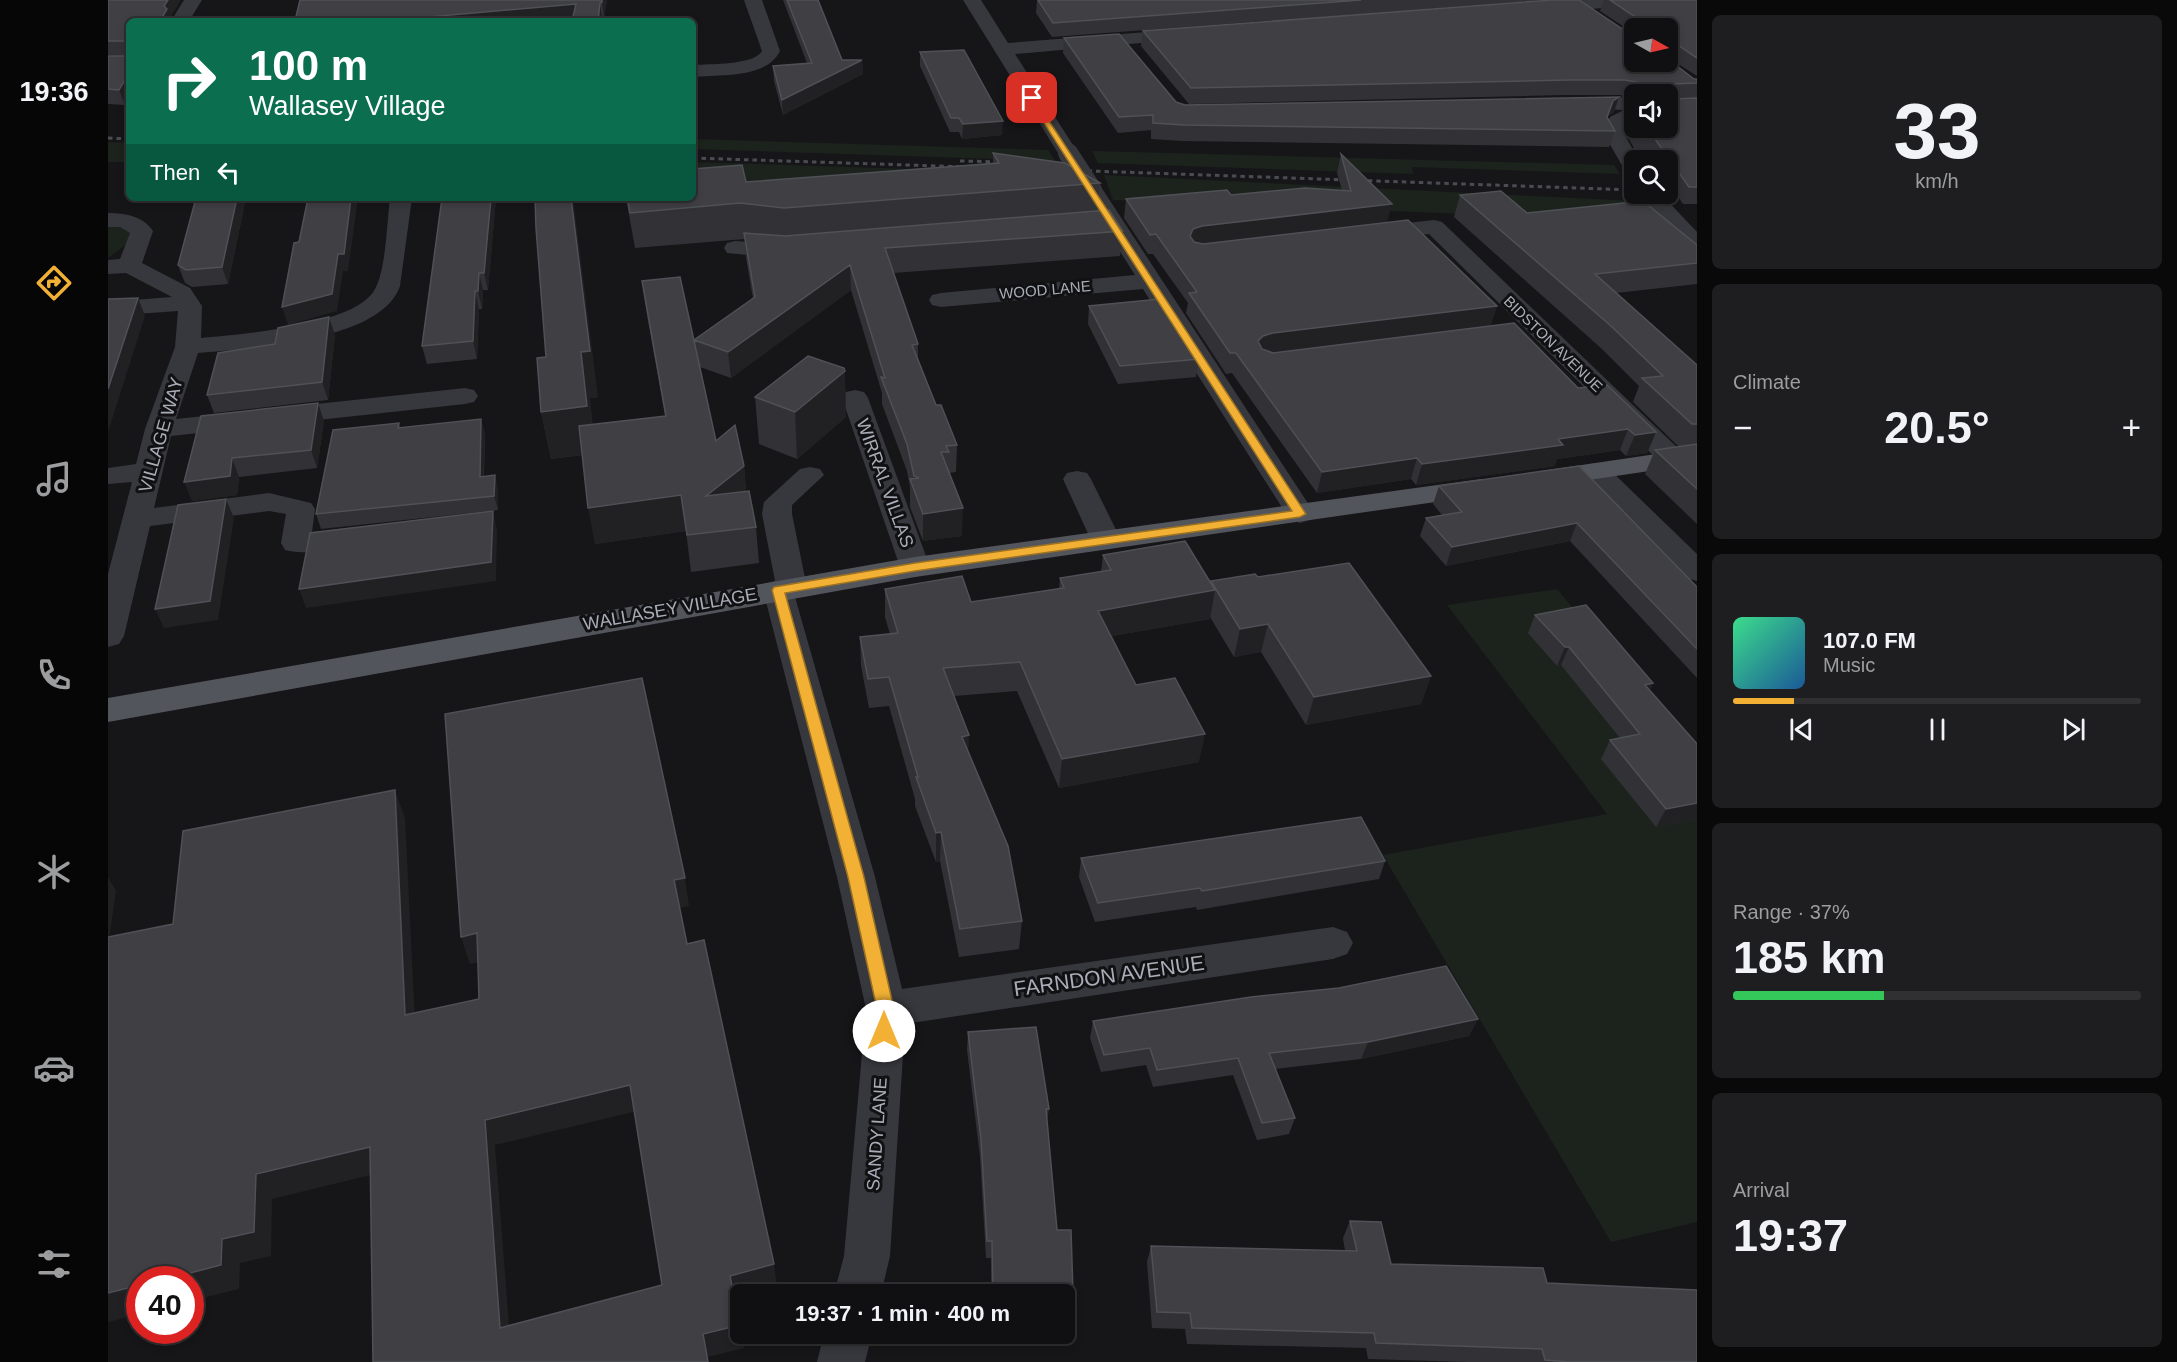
<!DOCTYPE html>
<meta charset="utf-8">
<style>
body{margin:0;font-family:Helvetica,sans-serif;background:#1e1e20;color:#f1f3f6;height:100vh;display:flex;flex-direction:column;font-size:22px;white-space:nowrap}
*{box-sizing:border-box;margin:0}
p{font-size:20px;color:#9c9d9f}
.icon{flex:none;width:33px;height:33px;fill:none;stroke:currentColor;stroke-width:2;stroke-linecap:round;stroke-linejoin:round}
.map{position:relative;flex:1;overflow:hidden}
.panel{display:flex;flex-direction:column;gap:15px;padding:15px;background:#09090a;width:480px}
.panel>*{flex:none}
.guide{position:absolute;left:18px;top:18px;width:570px;height:183px;border-radius:9px;box-shadow:0 3px 9px #0003,0 0 0 2px #303032;background:#0b6e4f;color:#fff;overflow:hidden}
.needle{width:39px;rotate:98deg}
.fabs{position:absolute;left:1516px;top:18px;display:grid;gap:12px}
.fabs a{display:grid;place-items:center;width:54px;height:54px;border-radius:9px;background:#101012;box-shadow:0 3px 9px #0003,0 0 0 2px #303032;font-size:30px}
.speed{position:absolute;left:18px;top:1266px;display:flex;gap:12px;font-size:30px;font-weight:700;text-align:center}
.speed>*{display:grid;place-content:center;width:78px;height:78px;border-radius:50%;background:#101012;box-shadow:0 3px 9px #0003,0 0 0 2px #303032;line-height:1}
.speed .limit{border:9px solid #d22;background:#fff;color:#111}
.pin{position:absolute;display:grid;place-items:center;width:51px;height:51px;color:#fff;margin:-26px;border-radius:12px;box-shadow:0 3px 9px #0006}
.me{position:absolute;width:66px;margin:-33px;rotate:0deg;stroke-linejoin:round;filter:drop-shadow(0 0 4px #0008)}
.turn{display:flex;align-items:center;gap:21px;height:126px;padding:0 24px;font-size:27px}
.turn .icon{width:78px;height:78px;stroke-width:2.5}
.turn b{display:block;font-size:42px;line-height:51px}
.then{display:flex;align-items:center;height:57px;padding:0 24px;background:#0003;gap:12px;font-size:22px}
.big{font-size:45px;font-weight:800;line-height:1.1}
.panel .card{flex:1;display:flex;flex-direction:column;justify-content:center;gap:9px;min-width:0;padding:0 21px;border-radius:9px;background:#1e1e20}
.panel .dial{align-items:center;gap:0}
.dial b{font-size:78px;line-height:1}
.song{display:flex;align-items:center;gap:18px}
.cover{width:72px;height:72px;border-radius:9px;background:linear-gradient(135deg,hsl(150 70% 55%),hsl(210 70% 35%))}
.played{height:6px;border-radius:3px;background:linear-gradient(90deg,#f2b134 15%,#303032 15%)}
.keys{display:flex;justify-content:space-around;direction:ltr}
.heat{display:flex;justify-content:space-between;align-items:center;font-size:33px;direction:ltr}
.charge{height:9px;border-radius:4px;background:linear-gradient(90deg,#34c759 37%,#303032 0)}
.trip{position:absolute;left:622px;top:1284px;width:345px;height:60px;border-radius:9px;background:#101012;box-shadow:0 3px 9px #0003,0 0 0 2px #303032;font-weight:800;line-height:60px;text-align:center}
main{display:flex;flex:1;min-height:0}
.tab-bar{display:flex;flex-direction:column;width:108px;justify-content:space-around;align-items:center;background:#060607;color:#9c9d9f}
.tab-bar .icon{width:42px;height:42px}
.tab-bar .active{color:#f2b134}
.tab-bar b{font-size:27px;color:#f1f3f6}
.map>svg:first-child{display:block}
</style>
<main>
<nav class="tab-bar">
<b>19:36</b>
<svg class="icon active" aria-label="directions" viewBox="0 0 24 24"><path d="M12 3l9 9-9 9-9-9zM9 14v-3h6M13 9l2 2-2 2"/></svg>
<svg class="icon" aria-label="music" viewBox="0 0 24 24"><path d="M9 18V5l10-2v13"/><circle cx="6" cy="18" r="3"/><circle cx="16" cy="16" r="3"/></svg>
<svg class="icon" aria-label="phone" viewBox="0 0 24 24"><path d="M5 4h4l2 5-3 2q2 4 5 5l2-3 5 2v4C11 20 4 13 5 4z"/></svg>
<svg class="icon" aria-label="climate" viewBox="0 0 24 24"><path d="M12 3v18M4 7l16 10M4 17L20 7"/></svg>
<svg class="icon" aria-label="car" viewBox="0 0 24 24"><path d="M5 17H2v-5l4-1 3-4h7l3 4 3 1v5h-3M9 17h6M6 11h13"/><circle cx="7" cy="17" r="2"/><circle cx="17" cy="17" r="2"/></svg>
<svg class="icon" aria-label="filters" viewBox="0 0 24 24"><path d="M4 7h16M4 17h16"/><circle cx="9" cy="7" r="2"/><circle cx="15" cy="17" r="2"/></svg>
</nav>
<div class="map">
<svg width="1589" height="1362" viewBox="0 0 1589 1362">
<rect width="100%" height="100%" fill="#161618"/>
<path fill="#1c231d" d="M585,139l355,11 7,11 -362,-12z
M0,142l21,1v19h-21z
M984,151l522,14 6,9 -208,-7 1,7 -315,-11z
M585,162l370,12 -1,23 -369,-17z
M996,175l531,26 8,20 -530,-21z
M0,225l15,2 7,5 -2,11 -20,15z
M1449,589l140,168v465l-86,20 -228,-387 224,-41 -160,-209z"/>
<g fill="none" stroke-linecap="round" stroke-linejoin="round">
<path fill="#37383d" fill-rule="evenodd" d="M76,0h18l-13,21h-18z
M636,0h18l18,51c-14,28 -59,23 -87,26v-12c16,-1 62,0 69,-14z
M855,0h18l27,43 178,-14 9,5 -9,5 -171,15 63,99 -3,4h-14l-3,-4z
M1468,0h75l-9,5 -103,8 -9,-5 9,-5z
M1465,97h47l15,3v20l-9,4 -2,10 15,26h-4v18l-7,-2 -24,-42 6,-17 14,-7 -58,-3 -3,-4 3,-4z
M984,184l8,1 3,5 212,324 -5,6 -10,3 -10,-3 -147,-231 -202,18 -9,-2 -3,-5 3,-5 9,-2 194,-18 -54,-85 3,-5z
M1531,194h22l36,38v20c-21,-5 -46,-41 -58,-58z
M282,198h22l-12,88c-19,56 -151,62 -202,67l-22,66 289,-31 9,2 4,6 -4,6 -9,2 -294,32 -17,72 115,-15 42,10 4,6 -3,23 42,-5 10,2 5,7 -5,7c-22,5 -56,13 -79,7l-4,-7 5,-29 -17,-3 -119,15 -26,110 -5,8 -11,3v-73l24,-92 -24,2v-16l28,-4 9,-35 30,-82 3,-36 -70,5v-14l64,-5 -46,-24 -18,1v-14l12,-1 10,-26 -10,-6h-12v-14c17,0 35,3 45,18l-11,32 48,25 12,18 -1,32c39,-4 155,-12 174,-49 11,-19 12,-68 15,-91z
M1326,220l8,2 242,232 4,6 -4,6 -10,2 -10,-2 -235,-232 -58,7 -8,-2 -3,-5 3,-5 8,-2z
M627,241l55,4 8,2 3,5 -3,5 -8,2 -63,-6 -3,-5 3,-5z
M747,390l9,2 4,6 62,169 -4,7 -11,3 -11,-3 -4,-7 -58,-169 4,-6z
M1487,463l10,2 92,89v27l-11,-3 -101,-101 -4,-6 4,-6z
M702,467l10,2 4,6 -32,30v9l15,74 -4,7 -8,2 80,280 27,112 431,-62 14,5 6,11 -6,11 -14,5 -428,65 -15,232 -9,38h-47l10,-38 22,-247 -29,-132 -74,-287 4,-7 8,-2 -13,-67 2,-12 36,-33z
M969,471l10,2 4,6 30,61 -5,7 -10,2 -10,-2 -5,-7 -28,-61 4,-6z
M716,1334h48l-7,28h-48z"/>
<path fill="#53555c" fill-rule="evenodd" d="M1589,448v16l-156,23 -10,-2 -4,-6 4,-6 10,-2z
M1373,479l10,3 4,6 -4,6 -576,83 -807,145v-24l807,-141z"/>
<path stroke="#4a4c52" stroke-width="3" stroke-dasharray="4.5 4" stroke-linecap="butt" d="M0,138l21,1
M585,158l276,9
M852,161l48,1
M954,170l573,20
M1560,191l29,1"/>
<path stroke="#37383d" stroke-width="20" d="M960,153l24,37"/>
</g>
<path fill="#323236" fill-rule="evenodd" d="M0,0l62,18 -45,87 -17,-1v-48h17l-17,-1z
M499,0l-3,17h-2l-1,4h-29l1,-2 -22,2z
M675,0h35l24,60h20l1,14 -80,41 -9,-34 -1,-15 34,-3z
M929,0h508l-493,37 -16,-24z
M1496,0h93v76l-28,-18h-1v-30h-33v6l-35,-23z
M1035,31l490,5 61,43h3v125h-14l-15,-22v-22h-15l-9,-12h-10l-8,-14 2,-8 5,-16 2,-1v19h33v-34h-33v4l-15,-3h-57l-374,9 -48,-58z
M956,38l112,64 9,3 429,7 -6,4 -1,2 8,13 -6,16 -427,-6 -31,-2v-9l-33,3 -55,-80z
M812,52l82,83 -40,4 -3,-7h-9l-30,-66z
M885,153l107,30 -3,28 26,20 -3,25 -227,17 25,71v14l18,47 21,40 -1,27 -7,1 13,63 -39,5 -13,-34v-20l-3,-16 -25,-67v-11l-31,-103 -120,88 -31,-11 16,74 28,25 2,25 10,36 3,36 -68,9 -5,-41 -91,13 -12,-89 -32,4 -10,-47 -4,-54 61,39 -8,1 2,27 73,-9 -18,-101 -5,-34 53,65 -1,-6 59,-41 -7,-41 -1,-19 -110,9 -9,-50h67l53,-16 247,-19z
M1233,154l46,69 110,83 -7,20 88,62 78,44 -9,21 -21,3 -6,-6 -63,9 -2,7 -139,19 -5,-6 -94,14 -85,-120 -6,1 -40,-61 2,-10 -35,-49h-5l-24,-36 2,-19 105,-4 111,-5 -5,-17zM1358,329l-193,24 -1,-1z
M1352,195l67,18 170,32v39l-81,9 81,72v159l-52,-50 10,-24 24,-3 -46,-45 6,-16 -37,-37 -148,-132z
M138,198l-18,86 -36,3 -7,-4 -7,-18z
M334,198h54l-8,92h-5l-1,19h-3l-2,50 -50,5 -5,-18z
M981,306l110,53 -3,18 -78,7 -30,-60z
M227,335l-7,65 -114,13 -7,-18z
M647,397l91,20 -49,42 -38,-15z
M93,416l123,5 -7,47 -78,9 -2,18 -45,6z
M291,423l1,5 85,5 -1,43 14,13v21l-177,19 -5,-15z
M1471,466l118,121v91l-127,-137 -124,25 -26,-30 6,-18 16,-3 -9,-11 6,-18z
M995,555l107,27 1,-1 47,-4 173,99 -10,28 -115,21 -45,-73 -27,5 -24,-40v2l-98,17 24,49 63,77 -140,26 -42,-97 -63,5 14,56 54,169 -3,28 -60,8 -19,-96 -4,1 -21,-56v-7l-26,-93 -20,2 -8,-42 -1,-29 30,-3 -5,-17v-28l86,13 88,-14 1,-10 41,-6z
M1427,615l118,68 -3,7 47,54v75l-41,8 -55,-68 9,-19 10,-2 -59,-73 -4,1 -29,-33z
M973,858l304,3 -6,18 -182,31 -1,-3 -101,15 -16,-45z
M1370,1019l-9,17 -108,23 -86,10 20,49 -6,16 -32,6 -24,-65 -80,12 -7,-22 -45,7 -11,-34 3,-17z
M860,1032l81,77 -2,11 10,110 17,95 -3,16 -79,-3v-4h73v-40h-74v-36h-5l-6,-101 -13,-107z
M1242,1221l41,43 156,19 150,79h-231l-98,-3 -2,-11 -179,-4 -2,-15 -33,-1 -5,-66 4,-16 194,5 -2,-13z"/>
<path fill="#212124" d="M60,0h13l-11,18 1,3h-11l4,-15z
M494,0h5l-3,17 -2,-15z
M492,3l2,14 -1,4h-3z
M468,4l2,15 -27,2h-168z
M1567,43l-6,15h-1v-14z
M754,60l1,14 -80,41 -1,-15z
M21,73v24l-4,8 -6,-15z
M1511,97l-5,15 -6,4 -6,17 11,-32z
M895,121l-1,14 -40,4 1,-15z
M129,198h9l-18,86 -6,-17z
M243,198h7l-10,73h-5l-6,40 -49,14 -6,-18 56,-53z
M383,198h5l-8,92 -4,-17z
M463,198h2l25,199 -8,1 6,55 -45,6 -10,-47 40,-60z
M1284,204l-5,19 -200,32 3,-19 3,-7 9,-3z
M742,265l1,25 -120,88 -3,-26z
M371,273l4,17 -1,19 -4,-18z
M367,291l4,18 -2,50 -4,-18z
M30,298l7,18 -37,116v-43z
M1389,306l-7,20 -221,27 -10,3 -1,-15 5,-5 10,-3z
M221,317l6,18 -7,65 -6,-18z
M737,371l1,46 -49,42 -2,-47z
M210,403l6,18 -7,47 -6,-18z
M373,419l4,14 -2,58 -3,-14z
M1520,429l-8,21 -63,9 -2,7 -139,19 6,-21 136,-25z
M1548,432l-9,21 -21,3 9,-21z
M124,458l7,19 -2,18 -45,6 -8,-19z
M1309,458l-6,21 -94,14 5,-21z
M636,466l3,36 -41,-6z
M387,475l3,14v21l-4,-14z
M573,495l5,36 -91,13 -7,-36z
M118,499l8,19 -16,102 -54,8 -9,-19z
M855,508l-1,28 -39,5v-27z
M385,511l4,19 -1,51 -190,27 -7,-19z
M1469,523l-7,18 -124,25 6,-19z
M1107,590l-5,29 -115,20 3,-28z
M1160,624l-7,28 -27,5 6,-28z
M1457,647h4l-8,18 -4,1z
M1323,676l-10,28 -115,21 8,-28z
M1545,683l-9,19 1,-17z
M1097,734l-6,28 -140,26 3,-29z
M861,735l-1,29 -6,-27z
M287,790l10,28 11,224 -11,-27z
M1589,803v16l-41,8 10,-18z
M833,832l-1,29 -4,1v-29z
M0,877l8,14 -8,55z
M577,878l4,28 -10,2 -5,-28z
M369,933l9,28 -16,3 -9,-27z
M1370,1019l-9,17 -108,23 7,-17z
M522,1085l7,26 -142,34 16,206 -11,-23 -15,-208z
M262,1147l13,25 -111,27 -1,57 -31,7 -1,26 -49,12v-21h-27l59,-41 34,-65z
M666,1264l3,24 -23,6h-13v4l-6,2 -5,-24z
M32,1285v29l-32,8v-29z
M632,1325l4,23 -36,9 1,5h-1l-5,-28z"/>
<path fill="#3f3f44" stroke="#4f5156" stroke-width="1.5" fill-rule="evenodd" d="M0,0h60l-4,6 3,3 -7,12h-31v52l-10,17 -11,-1v-33h17v-15h-17z
M192,0h302v2l-2,1 -2,18h-26l4,-17 -193,17h-88z
M679,0h31l24,60h20l-80,40 -9,-34 39,-3z
M930,0h323l-308,23z
M1444,0h27l54,36 2,1v25h33v-3l26,20h3v4l-25,1v15l25,-1v89h-8l-39,-55h-10l-3,-4h31v-34h-26l-1,-11 -16,-3h-57l-377,8 -48,-57z
M1502,0h87v58l-22,-15 -7,1v-16h-26l-1,-7z
M1011,34l57,68 9,3 434,-8 -6,4 -6,16 8,14 -431,-6 -31,-2v-8l-34,2 -55,-79z
M856,50l39,71 -40,3 -4,-6h-8l-31,-66z
M1527,109v14l-3,-5 1,-8z
M885,153l72,10 35,20 -316,25 -44,-5 -110,10 -3,-15h66v-29l49,-4 4,17 253,-19z
M1233,154l51,50 -190,22 -9,3 -3,7 4,6 9,2 205,-24 89,86 -224,27 -10,3 -5,5 4,8 11,4 241,-30 64,65 29,-3 49,47 -21,3 -7,-6 -70,10 5,6 -141,19 -5,-6 -95,14 -86,-119h-6l-41,-60 8,-1 -41,-58 -6,1 -24,-36 101,-9 4,5 74,-7 46,3z
M1393,191l26,22 116,-12 54,44v18l-102,11 102,91v59h-5l-50,-46 21,-2 -52,-50 -151,-131z
M88,198h41l-15,69 -36,3 -8,-5z
M200,198h43l-7,56h-6l-6,40 -50,13 12,-64 5,-1z
M334,198h49l-7,75h-5l-1,18h-3l-2,50 -51,5z
M427,198h36l19,153 -9,1 6,54 -46,6 -4,-54 9,-1 -10,-129z
M1001,210l14,21 -238,17 33,96 -6,1 24,60h5l16,40 -11,1 3,6h-8l22,56 -40,6 -13,-35 9,-1 -5,-2 -7,-32 -26,-67 4,1 -35,-113 -122,87 -34,-12 61,-43 -11,-64 41,3z
M572,277l36,164 19,-16 9,41 -38,30 43,-5 7,36 -69,8 -6,-40 -93,13 -9,-82 87,-10 -24,-135z
M30,298l-30,91v-90z
M1052,299l39,60 -79,7 -31,-60z
M221,317l-7,65 -115,13 11,-42 57,-9 3,-16z
M700,356l36,12 1,3 -50,41 -40,-15z
M210,403l-7,47 -79,8 -2,18 -46,6 17,-66z
M373,419l-1,58 15,-2 -1,21 -178,18 17,-84 66,-7 -1,5z
M1589,444v45l-42,-39z
M1471,466l118,121v62l-120,-126 -125,24 -26,-29 36,-6 -23,-26z
M118,499l-16,102 -55,8 23,-104z
M385,511l-2,51 -192,27 11,-56z
M1077,541l30,49 -117,21 38,74 39,-7 30,56 -143,25 -42,-97 -77,6 26,67 -7,2 46,109 14,75 -62,8 -19,-97 -5,1 -20,-56h2l-29,-100 -21,2 -8,-42 38,-4 -13,-44 77,-13 9,26 93,-14 -4,-10 51,-8 -8,-15z
M1241,563l82,113 -117,21 -46,-73 -28,5 -29,-48 44,-7 3,3z
M1478,605l67,78 -8,2 52,59v59l-31,6 -56,-69 30,-6 -71,-87h-4l-30,-32z
M534,678l43,200 -11,2 13,64 17,-4 70,324 -44,12 10,49 -37,9 5,28h-335l-3,-215 -114,27 -2,58 -32,7 -1,26 -58,15h-23v5l-32,8v-356l65,-13 10,-93 212,-41 10,225 74,-16 -2,-66 -16,4 -16,-223zM522,1085l32,200 -162,43 -15,-208z
M1253,817l24,44 -183,30 -2,-3 -102,15 -17,-45z
M1338,966l32,53 -110,23 -99,11 26,65 -33,5 -24,-65 -81,12 -7,-22 -46,7 -11,-34 158,-24 88,-9z
M928,1027l13,82h-3l11,121h14l3,95 -9,-1v-30h-72l-1,-53h-5l-6,-102 -13,-107z
M1242,1221l31,1 10,42 152,4 4,15 150,7v72h-126l-26,-2 -3,-11 -166,-6 -2,-10 -182,-5 -2,-15 -33,-1 -6,-66 206,5z"/>
<path fill="#f2b134" stroke="#9d7322" stroke-width="1.5" d="M924,95l274,419 -6,3 -385,54 -130,22 79,284 30,132 -4,28 -6,2 -6,-2 -2,-6 1,-22 -29,-132 -76,-287 2,-3 141,-24 377,-52 -264,-413z"/>
<g text-anchor="middle" stroke-width="6" stroke-linejoin="round" paint-order="stroke">
<g font-size="15" fill="#a8adb8" stroke="#111113">
<text transform="translate(937 290) rotate(-5)" y="5">WOOD LANE</text>
<text transform="translate(1445 344) rotate(44)" y="5">BIDSTON AVENUE</text>
</g>
<g font-size="18" fill="#a8adb8" stroke="#111113">
<text transform="translate(53 435) rotate(-74)" y="6">VILLAGE WAY</text>
<text transform="translate(777 483) rotate(70)" y="6">WIRRAL VILLAS</text>
<text transform="translate(562 609) rotate(-10)" y="6">WALLASEY VILLAGE</text>
<text transform="translate(769 1134) rotate(-86)" y="6">SANDY LANE</text>
</g>
<g font-size="21" fill="#a8adb8" stroke="#111113">
<text transform="translate(1001 976) rotate(-8)" y="7">FARNDON AVENUE</text>
</g>
</g>
</svg>
<div class="fabs">
<a><svg class="needle" viewBox="-14 -14 28 28"><path d="M0-13l5 13h-10z" fill="#e53935"/><path d="M0 13l5-13h-10z" fill="#9c9d9f"/></svg></a>
<a><svg class="icon" aria-label="sound" viewBox="0 0 24 24"><path d="M4 9h4l5-4v14l-5-4H4zM17 9q2 3 0 6"/></svg></a>
<a><svg class="icon" aria-label="search" viewBox="0 0 24 24"><circle cx="10" cy="10" r="6"/><path d="M15 15l6 6"/></svg></a>
</div>
<div class="speed"><div class="limit">40</div></div>
<div class="pin" style="left:924px;top:98px;background:#d93025"><svg class="icon" aria-label="arrive" viewBox="0 0 24 24"><path d="M6 21V4h12l-3 4 3 4H6"/></svg></div>
<svg class="me" style="left:776px;top:1031px" viewBox="-20 -20 40 40"><circle r="19" fill="#fff"/><path d="M0-13L10 11 0 6-10 11z" fill="#f2b134"/></svg>
<div class="trip">19:37 · 1 min · 400 m</div>
<div class="guide">
<div class="turn"><svg class="icon" aria-label="right" viewBox="0 0 24 24"><path d="M7 20v-9h11M14 6l5 5-5 5"/></svg><div><b>100 m</b>Wallasey Village</div></div>
<div class="then">Then<svg class="icon" aria-label="left" viewBox="0 0 24 24"><path d="M17 20v-9H6M10 6l-5 5 5 5"/></svg></div>
</div>
</div>
<section class="panel">
<div class="card dial"><b>33</b><p>km/h</p></div>
<div class="card"><p>Climate</p>
<div class="heat"><a>−</a><b class="big">20.5°</b><a>+</a></div>
</div>
<div class="card">
<div class="song"><i class="cover"></i><div><b>107.0 FM</b><p>Music</p></div></div>
<div class="played"></div>
<div class="keys"><svg class="icon" aria-label="previous" viewBox="0 0 24 24"><path d="M18 5L8 12l10 7zM5 5v14"/></svg><svg class="icon" aria-label="pause" viewBox="0 0 24 24"><path d="M8 5v14M16 5v14"/></svg><svg class="icon" aria-label="next" viewBox="0 0 24 24"><path d="M6 5l10 7-10 7zM19 5v14"/></svg></div>
</div>
<div class="card"><p>Range · 37%</p><b class="big">185 km</b><div class="charge"></div></div>
<div class="card"><p>Arrival</p><b class="big">19:37</b></div>
</section>
</main>
